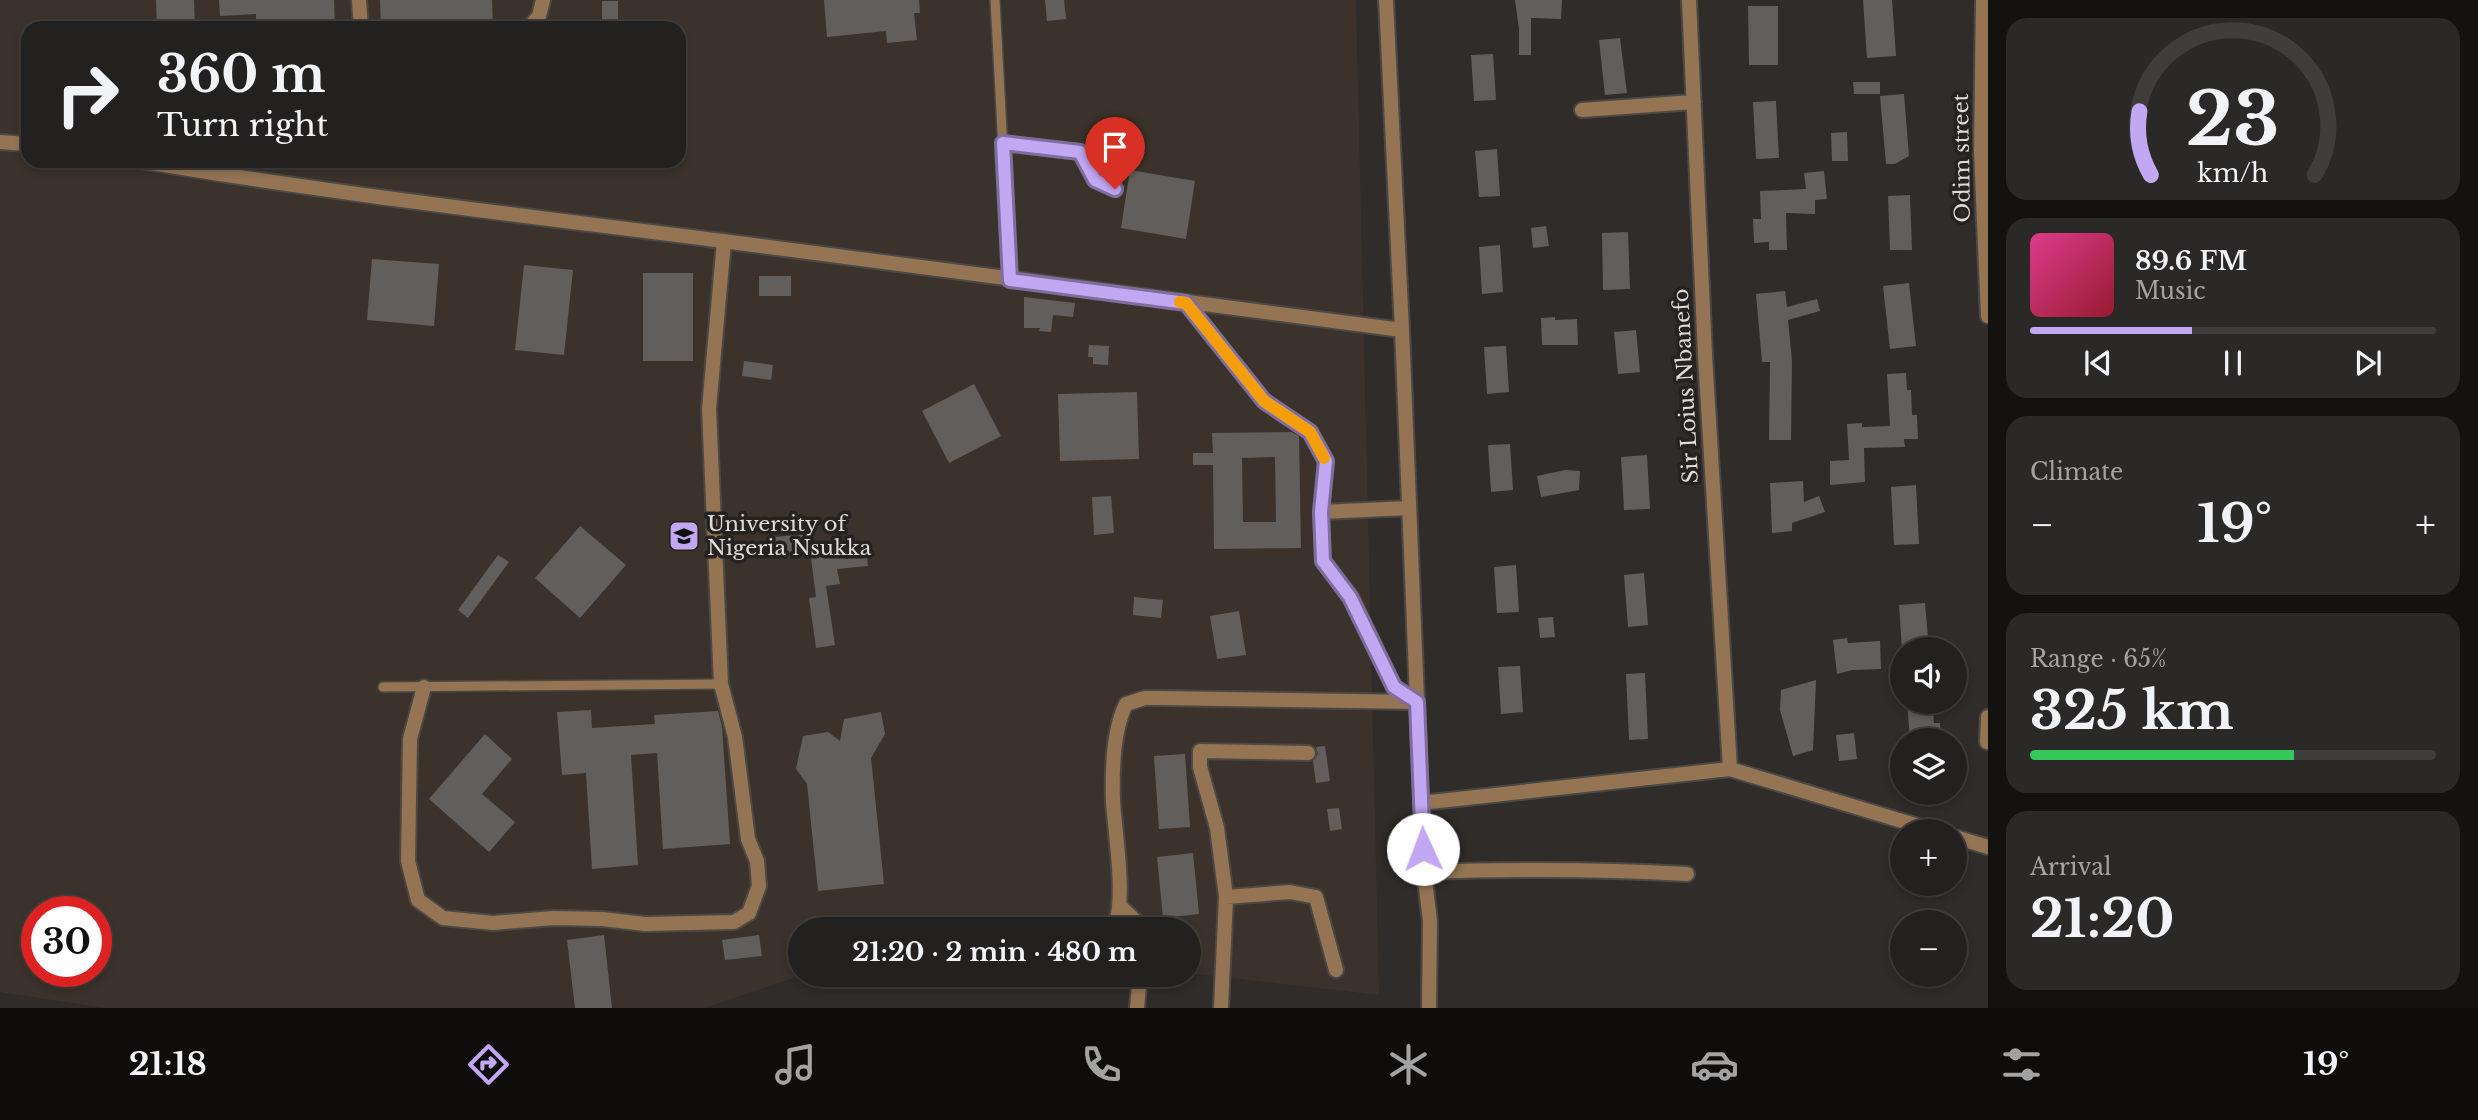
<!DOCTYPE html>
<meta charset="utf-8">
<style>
body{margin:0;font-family:"Libre Baskerville",serif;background:#2b2928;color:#f1f3f6;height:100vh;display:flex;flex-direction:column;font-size:26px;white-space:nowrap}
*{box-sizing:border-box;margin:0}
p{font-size:23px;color:#a3a3a4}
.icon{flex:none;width:38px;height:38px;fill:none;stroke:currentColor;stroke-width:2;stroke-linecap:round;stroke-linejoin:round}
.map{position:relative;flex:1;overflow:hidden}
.drawer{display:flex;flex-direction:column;gap:18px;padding:18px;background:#131211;width:490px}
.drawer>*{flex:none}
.hud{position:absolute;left:21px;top:21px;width:665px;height:147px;border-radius:21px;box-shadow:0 4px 10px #0003,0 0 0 2px #403e3d;background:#23211f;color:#f1f3f6;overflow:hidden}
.tools{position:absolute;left:1890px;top:637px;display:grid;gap:14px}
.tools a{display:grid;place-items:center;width:77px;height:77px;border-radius:50%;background:#23211f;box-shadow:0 4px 10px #0003,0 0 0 2px #403e3d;font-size:35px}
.speed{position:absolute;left:21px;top:896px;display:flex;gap:14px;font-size:35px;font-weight:700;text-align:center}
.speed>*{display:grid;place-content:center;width:91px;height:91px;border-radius:50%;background:#23211f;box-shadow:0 4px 10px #0003,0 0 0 2px #403e3d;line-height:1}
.speed .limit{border:10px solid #d22;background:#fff;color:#111}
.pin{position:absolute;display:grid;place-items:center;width:60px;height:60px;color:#fff;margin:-72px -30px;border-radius:50% 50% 50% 0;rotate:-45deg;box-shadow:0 0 7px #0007}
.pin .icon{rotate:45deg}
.me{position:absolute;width:77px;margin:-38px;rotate:358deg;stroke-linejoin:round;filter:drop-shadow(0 0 5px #0008)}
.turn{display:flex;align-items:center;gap:24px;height:147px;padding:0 21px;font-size:32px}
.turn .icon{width:91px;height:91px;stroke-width:2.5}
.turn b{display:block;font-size:49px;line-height:60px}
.big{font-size:52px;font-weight:800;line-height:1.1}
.drawer .tile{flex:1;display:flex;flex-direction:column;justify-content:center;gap:10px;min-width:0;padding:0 24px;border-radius:21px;background:#2b2928}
.drawer .dial{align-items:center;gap:0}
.dial svg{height:182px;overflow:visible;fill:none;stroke:#403e3d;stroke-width:7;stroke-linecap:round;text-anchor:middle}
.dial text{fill:#f1f3f6;stroke:none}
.song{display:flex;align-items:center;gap:21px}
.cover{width:84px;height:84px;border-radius:10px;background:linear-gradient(135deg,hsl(330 70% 55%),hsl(350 70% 35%))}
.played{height:7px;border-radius:4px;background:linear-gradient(90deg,#c2a8f2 40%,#403e3d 40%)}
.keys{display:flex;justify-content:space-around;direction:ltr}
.heat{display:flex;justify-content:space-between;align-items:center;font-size:38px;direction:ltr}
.charge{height:10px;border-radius:5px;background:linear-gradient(90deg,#34c759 65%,#403e3d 0)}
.trip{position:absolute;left:788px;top:917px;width:413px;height:70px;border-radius:35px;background:#23211f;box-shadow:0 4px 10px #0003,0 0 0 2px #403e3d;font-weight:800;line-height:70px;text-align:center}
.tab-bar{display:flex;height:112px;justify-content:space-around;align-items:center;background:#0e0d0c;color:#a3a3a4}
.tab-bar .icon{width:49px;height:49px}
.tab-bar .current{color:#c2a8f2}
.tab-bar b{font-size:32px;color:#f1f3f6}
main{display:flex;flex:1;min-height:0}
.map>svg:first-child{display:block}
</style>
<main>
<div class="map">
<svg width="1988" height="1008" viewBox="0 0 1988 1008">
<rect width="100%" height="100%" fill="#2f2c29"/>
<path fill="#3b332b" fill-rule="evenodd" d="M0,0h1356l23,995 -191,-22v-44h-388v46h2l-98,33h-599l-105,-16zM28,28h651v133h-651zM37,912h59v59h-59z"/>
<path fill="#625e5b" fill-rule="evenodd" d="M156,0h38l1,28h-38z
M219,0h115l1,28h-79v-14l-36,2z
M380,0h112l1,28h-112z
M824,0h95l1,13h-6l3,27 -30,3 -1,-12 -59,6z
M1045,0h19l2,19 -19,2z
M1515,0h47l-1,19 -30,-1v37h-12v-26z
M1863,0h29l4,56 -29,2z
M602,1h16v27h-16z
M1748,6h30v59h-29z
M1620,38l7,55 -22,2 -6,-55z
M1493,54l3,46 -22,1 -3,-46z
M1853,82h27v12h-26z
M1904,94l5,62 -14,8h-9l-6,-68z
M1776,101l3,57 -23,1 -3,-57z
M1847,132l1,29h-16l-1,-28z
M1497,149l3,47 -21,1 -4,-46z
M1130,170l65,11 -9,58 -65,-11z
M1824,171l3,28 -12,1v14l-29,-1 1,37h-18v-8l-15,1 -1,-24h8l-1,-28 46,-2 -2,-16z
M1910,195l2,55h-22l-2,-54z
M1546,226l3,20 -16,2 -2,-20z
M1628,232l2,57 -27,1 -1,-57z
M1500,245l3,47 -21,2 -3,-47z
M372,259l67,5 -5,62 -67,-6z
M524,265l49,5 -9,85 -49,-5z
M643,273h50v88h-50z
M759,276h32v20h-32z
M1909,283l7,63 -26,3 -7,-63z
M1785,291l2,16 30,-8 3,12 -32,9 4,41 -1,79h-22l1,-78h-8l-6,-68z
M1024,297l51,6 -2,14 -20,-2 -2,17 -12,-1 1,-3h-16z
M1555,317v3l22,-1 1,26h-36l-1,-27z
M1636,330l4,42 -22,2 -4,-42z
M1089,345l20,1 -1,19 -15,-1v-7h-5z
M1506,346l3,46 -22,2 -3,-47z
M744,361l29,4 -2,15 -29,-4z
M1906,373l1,17h4l1,25h5l1,24h-14l1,8 -41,1 1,34 -35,3v-24l19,-1 -2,-36 15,-1v4l28,-1 -3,-52z
M974,384l27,52 -52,27 -27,-52z
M1137,392l2,67 -79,2 -2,-67z
M1292,432l7,4 2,112 -87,1 -1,-84h-20v-12h20l-1,-20zM1275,457l1,65h-33l-1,-64z
M1510,444l3,46 -22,2 -3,-47z
M1647,455l3,54 -26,1 -3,-53z
M1565,470l15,1 -1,19 -38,7 -4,-21z
M1803,481l1,21 15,-6 6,16 -33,11v8l-20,2 -2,-50z
M1916,485l3,59 -25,1 -3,-58z
M1111,496l3,37 -20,2 -2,-38z
M580,526l46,39 -46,53 -45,-40z
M810,534l2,20 -36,4 -1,-21z
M866,547l2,19 -31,3 3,15 -14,2 9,59 -19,3 -7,-50 7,-1 -5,-39 43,-5 -1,-5z
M498,555l11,7 -41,56 -10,-8z
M1516,565l3,47 -22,1 -3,-46z
M1644,573l4,52 -20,2 -4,-52z
M1134,597l29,3 -2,18 -28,-3z
M1925,603l4,46h-27l-3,-44z
M1239,611l7,44 -29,4 -7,-43z
M1553,617l2,20 -15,1 -2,-20z
M1847,638l1,5 32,-2 1,28 -29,1 -15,4 -4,-34z
M1520,666l3,46 -22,2 -3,-47z
M1645,673l3,66 -19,1 -3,-66z
M1816,680l-3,70 -20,6 -13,-46 1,-20z
M1907,702h25l2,21h6l1,17h-31z
M591,710l1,18 63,-4 -1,-9 64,-4 4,15 8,118 -67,5 -6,-96 -26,2 7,110 -46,4 -6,-96 -24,2 -5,-63z
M881,712l4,22 -14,24 13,126 -66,7 -11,-107 -11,-15 7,-33 25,-4 12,9 4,-22z
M1854,733l3,26 -18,2 -3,-26z
M485,734l27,25 -30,35 33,28 -26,30 -60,-53z
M1325,746l5,35 -14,2 -3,-22 5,-7 -2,-7z
M1185,754l5,73 -31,2 -5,-73z
M1339,808l3,21 -12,2 -3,-22z
M1193,853l6,61 -36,4 -6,-61z
M604,935l8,73h-37l-8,-68z
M759,935l3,21 -37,4 -3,-20z
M951,975h42v8l-41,4z"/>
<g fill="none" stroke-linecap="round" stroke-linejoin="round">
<g stroke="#4b4845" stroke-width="12">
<path id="service" d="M995,0l15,280
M383,687l338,-3"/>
</g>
<g stroke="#4b4845" stroke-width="18">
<path id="minor" d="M359,0l2,28
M1386,0l16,330 22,542 6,49 -1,87
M1689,0l16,355 25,414
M1983,0l-2,150 7,166
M529,28l10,-12 4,-16
M1582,110l112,-8
M0,142l28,2
M1003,143l77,9 15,28 20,9
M140,161c194,33 389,55 583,80 227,29 453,61 679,89
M1186,303l78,98 46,31 16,30 -5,50 88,-4
M1321,512l2,49 28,36 43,90 22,14
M424,687l-14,52 -2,122 10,39 25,18 50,5 60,-5 49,1 43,5 89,-2 15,-9 10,-27 -2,-25 -9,-22 -13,-102 -14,-53 -12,-275 15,-168
M1987,742l1,-25
M1421,803l309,-34 205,62
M1955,837l33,10
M1424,872c88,-3 175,-3 263,2
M1226,897l64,-5 26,5 20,73
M1121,907l19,18v4
M1111,929c18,-16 3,-102 2,-128 -1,-30 0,-71 13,-97l19,-6h13l259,4
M1137,1008l3,-33
M1221,1008l5,-111 -9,-69 -17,-61v-16l108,2"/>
</g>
<use href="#service" stroke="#957454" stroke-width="9"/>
<use href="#minor" stroke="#957454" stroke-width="14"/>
</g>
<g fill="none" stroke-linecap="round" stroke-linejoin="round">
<g stroke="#7e6d9d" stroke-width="18">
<path id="route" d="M1115,189l-20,-9 -15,-28 -77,-9 7,137 176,23 78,98 46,31 16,29 -5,51 2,49 27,36 44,90 23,15 6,147"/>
</g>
<use href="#route" stroke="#c2a8f2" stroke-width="12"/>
<path stroke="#f59e0b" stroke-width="12" d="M1180,302l6,1 78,98 46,31 14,26"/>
</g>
<defs>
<g id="university-square" transform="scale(1.575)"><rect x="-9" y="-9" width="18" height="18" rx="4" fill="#c2a8f2" stroke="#26221f"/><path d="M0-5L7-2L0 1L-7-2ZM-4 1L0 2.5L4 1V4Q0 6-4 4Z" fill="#111"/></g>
</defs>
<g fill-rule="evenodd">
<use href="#university-square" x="684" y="536"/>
</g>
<g text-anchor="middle" stroke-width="7" stroke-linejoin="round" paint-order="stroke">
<g font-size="21" fill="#dedbd9" stroke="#26221f">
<text transform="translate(1962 158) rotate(-91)" y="7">Odim street</text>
<text transform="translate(1686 386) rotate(-93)" y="7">Sir Loius Nbanefo</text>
</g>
<g font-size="21" fill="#dedbd9" stroke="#26221f" text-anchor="start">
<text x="707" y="531">University of<tspan x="707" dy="24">Nigeria Nsukka</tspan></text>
</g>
</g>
</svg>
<div class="tools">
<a><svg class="icon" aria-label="sound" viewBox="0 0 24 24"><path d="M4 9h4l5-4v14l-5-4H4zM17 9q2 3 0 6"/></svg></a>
<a><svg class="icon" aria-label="layers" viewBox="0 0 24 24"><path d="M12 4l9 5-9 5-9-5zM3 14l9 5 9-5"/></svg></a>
<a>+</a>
<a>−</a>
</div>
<div class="speed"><div class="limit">30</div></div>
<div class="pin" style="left:1115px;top:189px;background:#d93025"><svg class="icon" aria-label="arrive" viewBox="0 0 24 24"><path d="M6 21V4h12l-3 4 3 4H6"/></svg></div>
<svg class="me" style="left:1423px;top:849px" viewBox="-20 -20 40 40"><circle r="19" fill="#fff"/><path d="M0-13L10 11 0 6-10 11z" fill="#c2a8f2"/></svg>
<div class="trip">21:20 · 2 min · 480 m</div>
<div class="hud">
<div class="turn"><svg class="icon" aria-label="right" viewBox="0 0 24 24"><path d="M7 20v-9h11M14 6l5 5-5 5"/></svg><div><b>360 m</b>Turn right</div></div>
</div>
</div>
<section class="drawer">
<div class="tile dial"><svg viewBox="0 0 100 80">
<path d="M14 69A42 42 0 1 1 86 69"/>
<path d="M14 69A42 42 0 0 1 9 41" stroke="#c2a8f2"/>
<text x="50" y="56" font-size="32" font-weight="700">23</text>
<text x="50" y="72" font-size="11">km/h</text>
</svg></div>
<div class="tile">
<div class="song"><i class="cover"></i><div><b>89.6 FM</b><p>Music</p></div></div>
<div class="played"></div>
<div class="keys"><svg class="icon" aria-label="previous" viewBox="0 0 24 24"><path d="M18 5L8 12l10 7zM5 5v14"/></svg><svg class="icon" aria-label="pause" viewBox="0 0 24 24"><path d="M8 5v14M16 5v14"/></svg><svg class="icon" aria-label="next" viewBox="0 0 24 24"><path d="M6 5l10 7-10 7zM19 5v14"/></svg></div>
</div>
<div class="tile"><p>Climate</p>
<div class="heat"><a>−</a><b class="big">19°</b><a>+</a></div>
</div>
<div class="tile"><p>Range · 65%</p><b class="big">325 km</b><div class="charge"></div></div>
<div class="tile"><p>Arrival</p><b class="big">21:20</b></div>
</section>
</main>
<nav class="tab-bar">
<b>21:18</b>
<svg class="icon current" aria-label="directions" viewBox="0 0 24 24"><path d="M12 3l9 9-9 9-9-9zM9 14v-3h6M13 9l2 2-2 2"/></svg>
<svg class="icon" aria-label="music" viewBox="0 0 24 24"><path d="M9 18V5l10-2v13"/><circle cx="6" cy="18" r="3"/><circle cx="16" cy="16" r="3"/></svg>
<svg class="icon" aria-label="phone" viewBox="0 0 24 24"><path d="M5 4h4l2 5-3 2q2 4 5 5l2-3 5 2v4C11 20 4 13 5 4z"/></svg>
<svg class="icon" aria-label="climate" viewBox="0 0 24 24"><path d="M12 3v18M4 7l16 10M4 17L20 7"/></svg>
<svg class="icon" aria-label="car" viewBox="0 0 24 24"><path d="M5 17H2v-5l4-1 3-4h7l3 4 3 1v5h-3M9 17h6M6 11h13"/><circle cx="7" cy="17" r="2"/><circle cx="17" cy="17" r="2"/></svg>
<svg class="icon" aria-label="filters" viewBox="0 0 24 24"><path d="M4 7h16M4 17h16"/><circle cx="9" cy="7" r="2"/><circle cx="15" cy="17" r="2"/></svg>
<b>19°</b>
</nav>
